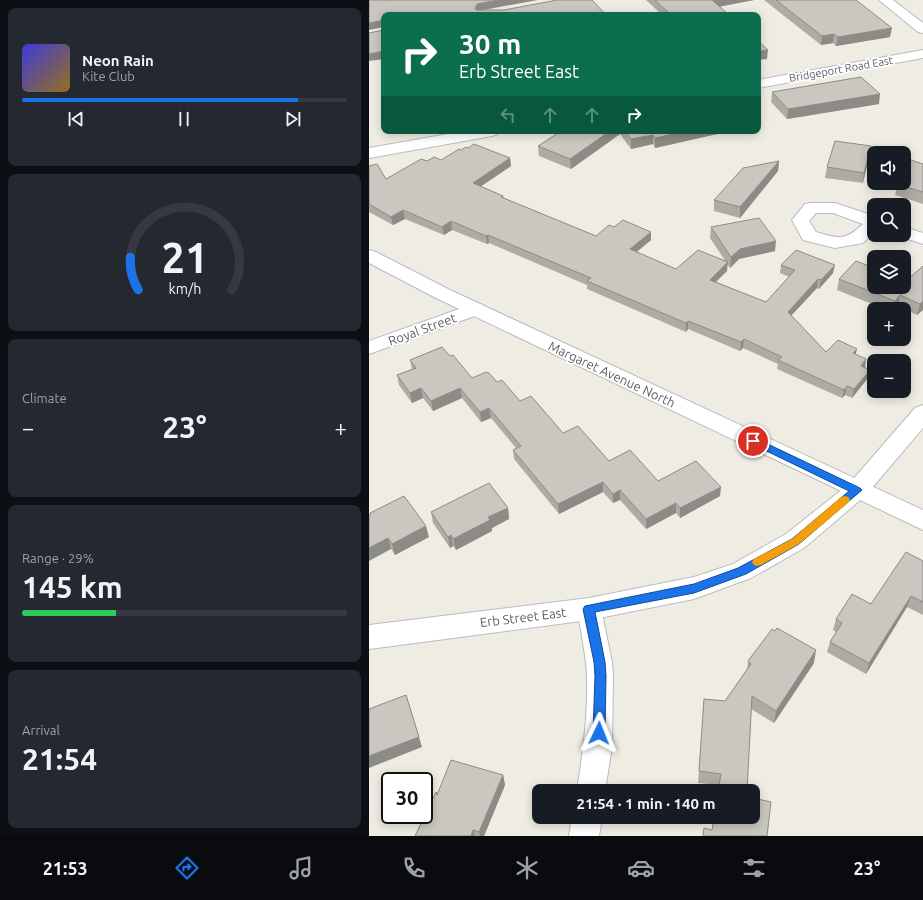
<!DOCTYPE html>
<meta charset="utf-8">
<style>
body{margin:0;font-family:Ubuntu,sans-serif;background:#242831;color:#f1f3f6;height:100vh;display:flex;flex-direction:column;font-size:15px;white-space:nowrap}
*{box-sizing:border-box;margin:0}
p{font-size:13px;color:#9ea1a6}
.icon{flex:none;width:22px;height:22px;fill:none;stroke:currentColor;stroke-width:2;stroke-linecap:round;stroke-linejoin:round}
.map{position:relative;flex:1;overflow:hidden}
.sheet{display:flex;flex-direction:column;gap:8px;padding:8px;background:#0d0f14;width:369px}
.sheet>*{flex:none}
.guide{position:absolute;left:12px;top:12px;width:380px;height:122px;border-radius:8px;box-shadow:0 2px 10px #0003;background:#0b6e4f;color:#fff;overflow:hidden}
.buttons{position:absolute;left:498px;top:146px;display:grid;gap:8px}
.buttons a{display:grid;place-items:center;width:44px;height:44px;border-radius:8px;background:#171b24;box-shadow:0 2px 10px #0003;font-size:20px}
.speed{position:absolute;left:12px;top:772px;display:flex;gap:8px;font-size:20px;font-weight:700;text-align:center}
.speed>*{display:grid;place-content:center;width:52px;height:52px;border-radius:50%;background:#171b24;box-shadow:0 2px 10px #0003;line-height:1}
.speed .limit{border:2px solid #111;border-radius:6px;background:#fff;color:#111}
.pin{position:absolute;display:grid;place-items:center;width:34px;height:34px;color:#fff;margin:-17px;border:2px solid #fff;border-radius:50%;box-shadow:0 1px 4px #0007}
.me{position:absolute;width:44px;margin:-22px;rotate:2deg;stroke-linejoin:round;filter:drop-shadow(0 0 3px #0008)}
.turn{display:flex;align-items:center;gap:14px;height:84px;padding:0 12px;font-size:18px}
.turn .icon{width:52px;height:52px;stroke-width:2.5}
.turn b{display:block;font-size:28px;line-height:34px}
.lanes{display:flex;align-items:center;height:38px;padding:0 12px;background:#0003;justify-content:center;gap:20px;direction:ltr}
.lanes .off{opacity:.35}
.big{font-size:30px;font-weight:700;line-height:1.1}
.sheet .tile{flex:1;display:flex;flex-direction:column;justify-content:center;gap:6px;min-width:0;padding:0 14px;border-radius:8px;background:#242831}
.sheet .dial{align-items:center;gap:0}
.dial svg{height:104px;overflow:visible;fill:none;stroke:#363941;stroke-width:7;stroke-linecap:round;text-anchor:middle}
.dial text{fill:#f1f3f6;stroke:none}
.song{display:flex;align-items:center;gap:12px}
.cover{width:48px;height:48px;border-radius:6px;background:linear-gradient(135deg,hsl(240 70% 55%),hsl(40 70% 35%))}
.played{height:4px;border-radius:2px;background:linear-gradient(90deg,#1a73e8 85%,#363941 85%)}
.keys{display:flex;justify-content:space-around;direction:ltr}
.heat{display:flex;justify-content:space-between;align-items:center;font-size:22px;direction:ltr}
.charge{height:6px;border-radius:3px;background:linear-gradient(90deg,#34c759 29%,#363941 0)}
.trip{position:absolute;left:163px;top:784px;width:228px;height:40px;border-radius:8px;background:#171b24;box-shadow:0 2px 10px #0003;font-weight:700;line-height:40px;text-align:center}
.menu{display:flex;height:64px;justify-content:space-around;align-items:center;background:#090b0e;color:#9ea1a6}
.menu .icon{width:28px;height:28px}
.menu .current{color:#1a73e8}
.menu b{font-size:18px;color:#f1f3f6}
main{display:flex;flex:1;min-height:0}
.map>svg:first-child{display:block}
</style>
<main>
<section class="sheet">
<div class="tile">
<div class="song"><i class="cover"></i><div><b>Neon Rain</b><p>Kite Club</p></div></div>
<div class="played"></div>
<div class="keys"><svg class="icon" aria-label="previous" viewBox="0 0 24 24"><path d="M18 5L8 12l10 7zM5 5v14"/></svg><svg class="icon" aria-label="pause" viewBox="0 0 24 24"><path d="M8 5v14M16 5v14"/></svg><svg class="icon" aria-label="next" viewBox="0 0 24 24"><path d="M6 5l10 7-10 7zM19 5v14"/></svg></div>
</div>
<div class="tile dial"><svg viewBox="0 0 100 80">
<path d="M14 69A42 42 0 1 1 86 69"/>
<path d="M14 69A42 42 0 0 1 8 44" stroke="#1a73e8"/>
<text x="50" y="56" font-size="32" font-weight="700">21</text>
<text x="50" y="72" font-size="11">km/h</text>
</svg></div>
<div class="tile"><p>Climate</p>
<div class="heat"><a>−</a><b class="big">23°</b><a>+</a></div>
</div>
<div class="tile"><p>Range · 29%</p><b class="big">145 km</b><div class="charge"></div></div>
<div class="tile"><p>Arrival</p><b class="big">21:54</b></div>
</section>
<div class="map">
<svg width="554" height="836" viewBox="0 0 554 836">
<rect width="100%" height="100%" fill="#efede3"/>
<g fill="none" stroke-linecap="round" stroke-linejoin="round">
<g stroke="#b8bbc0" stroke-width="2">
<path id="minor" d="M510,0h14l30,23v10l-5,-1z
M442,203h24l39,13v16l-11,11 -28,5 -32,-8 -11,-20 13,-16zM447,213h17l30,11c-18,17 -24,15 -47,8l-7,-11z
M535,227l19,6v11l-25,-8 6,-1z
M107,303l7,2 2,4 -2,4 -114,41v-13z
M220,598l9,4 3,7 11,53 1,14 -1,71 -7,44h-28c6,-40 13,-87 9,-128 -2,-18 -6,-36 -9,-54l3,-7z
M203,817h30l-3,19h-30z"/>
</g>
<g stroke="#b8bbc0" stroke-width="2">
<path id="tertiary" d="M0,250l7,2 74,38 473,220v20l-487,-232 -67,-35z"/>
</g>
<g stroke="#b9bcc2" stroke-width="2">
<path id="secondary" d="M554,50v8l-165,30v-8z
M96,131h35l-2,3 -6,2 -123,22v-10z
M554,405v23l-58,68 -61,52 -53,30 -57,21 -105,21 -220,29v-24l220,-27 105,-21 39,-13 53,-30 63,-50 66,-76z"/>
</g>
<use href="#minor" fill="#fff" fill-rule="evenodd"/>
<use href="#tertiary" fill="#fff" fill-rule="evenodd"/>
<use href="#secondary" fill="#fff" fill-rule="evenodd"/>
</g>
<path fill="#aeaba5" d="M277,0h108l-35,7 10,8h-67z
M395,0h92l34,37 -54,9 -3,-3 -12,2z
M403,92l107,12 -92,15 -16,-17z
M192,131h165v1l-71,16 -2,-4 -22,5 -11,-15 -49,35 -32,-13 -1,-10z
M92,150l49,8 1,8 -30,20 22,10 1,2 92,38 18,-9 37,5v8l-14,12 39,17 50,-7 -16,-24 1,-11 64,24 -36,8 -9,9 -3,-4v7l-11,11 50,20 23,-25 -9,-4 1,-8 52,8 -14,16 -2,-1 -26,28 35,36 31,-3 -2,5 10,13 5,3 -2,8 -16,20 -7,-3 -3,3 -65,-29 1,-5 -35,-16 -3,3 -52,-22 -2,3 -99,-43v-4l-98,-42 -2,1 -35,-14 -8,5 -39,-16 -12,6 -24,-13v-46l17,13 41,-18 14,-1z
M500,157l-6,26 -38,-5 2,-11z
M410,161l-1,10 -38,47 -26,-7v-11z
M554,164v40l-28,-9 2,-7 -10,-1 1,-4h16z
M554,266v44l-6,5 -19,-9 -3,3h-11l-47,-19 2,-11 68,1z
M81,356l22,22 25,4 23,19 43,32 46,28 49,20 62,15 -40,22 -4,-5 -30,16 -26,-29 -7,3 -10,-11 -44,22 -45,-55 -1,-9 3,-2 -25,-30 -10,4 -19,-24 -29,13 -10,-13 -11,5 -13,-18 -2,-10 15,-6 -2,-9z
M139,508l1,11 -17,9v3l-36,19 -3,-4 -3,2 -17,-25 -2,-11z
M0,515l60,22 -34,18z
M554,561v54l-16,-8 -41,67 -39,-22 3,-10 6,-10 -3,-2 3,-11 35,-15z
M379,661l66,2 -40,60 -23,-14 -32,76 -21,-2 6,-84 21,2 22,-32z
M134,775l2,10 -21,51h-69l22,-41z"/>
<path fill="#8d8b86" d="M129,0h40l-55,10 -5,1 -3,-3 2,-4 5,-1z
M342,0h43l-43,8z
M15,20v7l-15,3v-7z
M523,28l-2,9 -54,9 2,-9z
M465,34l-1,9 -12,2 1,-9z
M399,50l-1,9 -9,1v-9z
M15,51v8l-15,2v-7z
M511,94l-1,10 -92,15 1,-10z
M241,131h10v3l-49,35 -1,-10z
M318,131h39v1l-71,16v-10z
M284,135v9l-22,5v-10z
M502,146l-2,11 -6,26 1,-10z
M141,158l1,8 -37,25 -1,-8z
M410,161l-1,10 -38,47v-11z
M34,210l2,9 -12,6 -2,-8z
M82,221l1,9 -8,5 -2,-8z
M282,232v8l-21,17v-8z
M119,235l1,8 -2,1 -1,-8z
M407,241l-1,10 -36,8 -9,9 1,-11 9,-8z
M359,262l-1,9 -18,17 1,-8z
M466,265l-2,8 -14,16 2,-9z
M449,279l-1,9 -31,33 2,-9z
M531,295l-2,11 -3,3h-2l2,-8z
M554,301v9l-6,5 3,-11z
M319,321v8l-2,3v-9z
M375,339l-1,9 -3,3 1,-9z
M488,349l-2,8 -2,-4z
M497,359l-1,9 -4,-2z
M501,370l-2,8 -16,20 2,-9z
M478,386l-2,9 -3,3 2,-8z
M52,388l2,10 -11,5 -2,-10z
M91,388l2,10 -29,13 -2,-10z
M120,408l2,10 -10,4 -1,-10z
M234,482v10l-44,22 -1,-10z
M352,487l-1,9 -40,22v-10z
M251,490v10l-7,3v-9z
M307,503v10l-30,16v-10z
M139,508l1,11 -17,9v3l-36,19 -3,-11 35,-22z
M57,526l3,11 -34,18 -3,-11z
M82,535l2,11 -3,2 -2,-11z
M19,538l3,11 -22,12v-13z
M542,596l-4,11 -41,67 3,-11z
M447,650l-2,13 -40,60 2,-12z
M37,695l16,52 -53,21v-12z
M134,775l2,10 -21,51h-4l-1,-4z
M104,830l2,6h-4z"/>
<path fill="#cac7c0" stroke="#8d8b86" d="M0,0h129l-16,3 -5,1 -2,4 1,2h28l53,-10h35l14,15h-222v36l-15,3v-21l15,-3v-10l-15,3z
M286,0h57l17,15h-58z
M407,0h80l36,28 -54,9 -4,-3 -12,2z
M389,41l10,9 -10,1z
M492,77l19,17 -92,15 -16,-17z
M192,131h49l-40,28 -32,-13z
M256,131h62l-32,7 -2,-3 -22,4z
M466,141l36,5 -7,27 -37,-6z
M105,144l36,14 -37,25 30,13 -2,1 95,39 13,-11 5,2 9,-7 28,12 -21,17 46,20 22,-19 30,12 -18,18 56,22 29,-32 -14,-5 15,-15 39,15 -14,15 -3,-1 -30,33 38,40 12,-12 19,9 -4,4 13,6 -5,7 9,4 -16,19 -7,-3 -3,4 -66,-30 4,-3 -38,-18 -3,3 -53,-21 -2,2 -99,-42 4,-3 -103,-43 -2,1 -35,-15 -9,6 -39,-17 -12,7 -22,-13v-38l8,-2 9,15 35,-20 6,2 7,-4 7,3 18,-11 2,1 5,-3 2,1z
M536,158l18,6v28l-26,-8 1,-1h6v-23z
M410,161l-39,46 -26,-7 29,-32z
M390,218l17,23 -36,8 -9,8 -20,-30z
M487,261l18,7v19h30v-8l3,1 16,-14v35l-3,3 -20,-9 -5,6 -56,-22z
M73,347l8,9 3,-1 19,23 14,-6 3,1 8,9 5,-2 18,21 11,-5 32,37 15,-7 31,35 21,-11 28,31 38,-20 25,26 -41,21 -4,-5 -30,16 -26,-29 -7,4 -10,-12 -45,22 -45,-54 8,-4 -32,-38 -9,4 -20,-24 -29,13 -10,-13 -11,5 -13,-18 19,-7 -6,-8z
M120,483l19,25 -20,9 2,3 -37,19 -2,-4 -3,2 -17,-25z
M35,496l22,30 -34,18 -4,-6 -19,10v-33l2,-1 -1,-1z
M537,552l17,9v41l-12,-6 -42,67 -39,-21 12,-19 -6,-4 16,-25 19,10z
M408,628l39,22 -40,61 -24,-15 -5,95h-29l3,-17 -22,-3 5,-72 21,2 26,-37 -3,-3 24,-32 3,2z
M37,695l13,42 -50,19v-47z
M82,760l52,15 -24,57 -6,-2 -2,6h-56l21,-44 1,3z
M384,798l18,4 -4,34h-64l1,-8 8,2 2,-13h39z"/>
<path fill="#1a73e8" stroke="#114b97" d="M384,437l107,51 2,2 -63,54 -53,30 -52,19 -99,19 10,50 1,14 -1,57 -2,4 -4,1 -4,-1 -2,-4 2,-57 -1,-14 -11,-53 2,-3 109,-22 44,-16 54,-29 57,-48 -99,-48 -2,-2z"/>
<path fill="#f59e0b" d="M476,496l3,1 2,3 -2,3 -49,41 -38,21 -4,1 -3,-1 -2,-3 2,-3 38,-20 49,-42z"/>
<g text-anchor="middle" stroke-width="3.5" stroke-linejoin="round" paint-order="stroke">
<g font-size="11" fill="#5b5f65" stroke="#fff">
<text transform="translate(472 69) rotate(-10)" y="4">Bridgeport Road East</text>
</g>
<g font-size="13" fill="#5b5f65" stroke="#fff">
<text transform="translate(53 329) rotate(-20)" y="5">Royal Street</text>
<text transform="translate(243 374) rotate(25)" y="5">Margaret Avenue North</text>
<text transform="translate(154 617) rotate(-7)" y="5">Erb Street East</text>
</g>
</g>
</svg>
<div class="buttons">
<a><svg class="icon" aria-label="sound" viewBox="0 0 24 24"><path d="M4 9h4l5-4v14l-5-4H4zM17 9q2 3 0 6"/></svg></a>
<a><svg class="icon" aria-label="search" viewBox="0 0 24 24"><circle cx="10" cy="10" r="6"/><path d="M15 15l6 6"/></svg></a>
<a><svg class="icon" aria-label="layers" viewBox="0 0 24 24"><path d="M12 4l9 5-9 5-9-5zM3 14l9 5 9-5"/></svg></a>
<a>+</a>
<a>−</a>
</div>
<div class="speed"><div class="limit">30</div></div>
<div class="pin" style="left:384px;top:441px;background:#d93025"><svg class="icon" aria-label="arrive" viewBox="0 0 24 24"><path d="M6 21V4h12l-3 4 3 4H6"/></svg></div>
<svg class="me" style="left:230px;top:733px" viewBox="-20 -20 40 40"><path d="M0-17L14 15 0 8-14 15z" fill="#1a73e8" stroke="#fff" stroke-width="4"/></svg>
<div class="trip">21:54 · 1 min · 140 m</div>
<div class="guide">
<div class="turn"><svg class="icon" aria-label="right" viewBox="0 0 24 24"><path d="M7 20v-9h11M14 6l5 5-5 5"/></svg><div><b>30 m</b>Erb Street East</div></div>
<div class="lanes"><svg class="icon off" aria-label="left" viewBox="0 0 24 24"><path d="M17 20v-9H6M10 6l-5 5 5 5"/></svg><svg class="icon off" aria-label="ahead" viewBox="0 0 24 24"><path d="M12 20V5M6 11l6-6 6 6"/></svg><svg class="icon off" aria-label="ahead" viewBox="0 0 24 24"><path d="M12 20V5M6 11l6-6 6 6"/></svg><svg class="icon" aria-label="right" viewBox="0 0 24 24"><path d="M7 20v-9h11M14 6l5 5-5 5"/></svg></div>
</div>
</div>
</main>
<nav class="menu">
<b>21:53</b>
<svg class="icon current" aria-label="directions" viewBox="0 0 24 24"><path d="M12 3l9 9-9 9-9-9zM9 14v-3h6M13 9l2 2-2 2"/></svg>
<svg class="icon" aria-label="music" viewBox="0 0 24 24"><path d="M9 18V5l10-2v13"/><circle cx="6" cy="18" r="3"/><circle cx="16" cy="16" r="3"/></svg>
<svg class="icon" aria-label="phone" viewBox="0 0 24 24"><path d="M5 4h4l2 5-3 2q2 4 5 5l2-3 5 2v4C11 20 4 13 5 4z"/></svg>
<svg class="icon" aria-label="climate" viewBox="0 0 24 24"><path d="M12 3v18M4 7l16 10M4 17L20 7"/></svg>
<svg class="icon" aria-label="car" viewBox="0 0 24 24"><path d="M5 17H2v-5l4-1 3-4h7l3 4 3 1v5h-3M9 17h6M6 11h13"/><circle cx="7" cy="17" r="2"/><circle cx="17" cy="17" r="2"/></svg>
<svg class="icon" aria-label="filters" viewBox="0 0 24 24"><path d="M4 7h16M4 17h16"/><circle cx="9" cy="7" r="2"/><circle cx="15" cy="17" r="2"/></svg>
<b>23°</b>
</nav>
